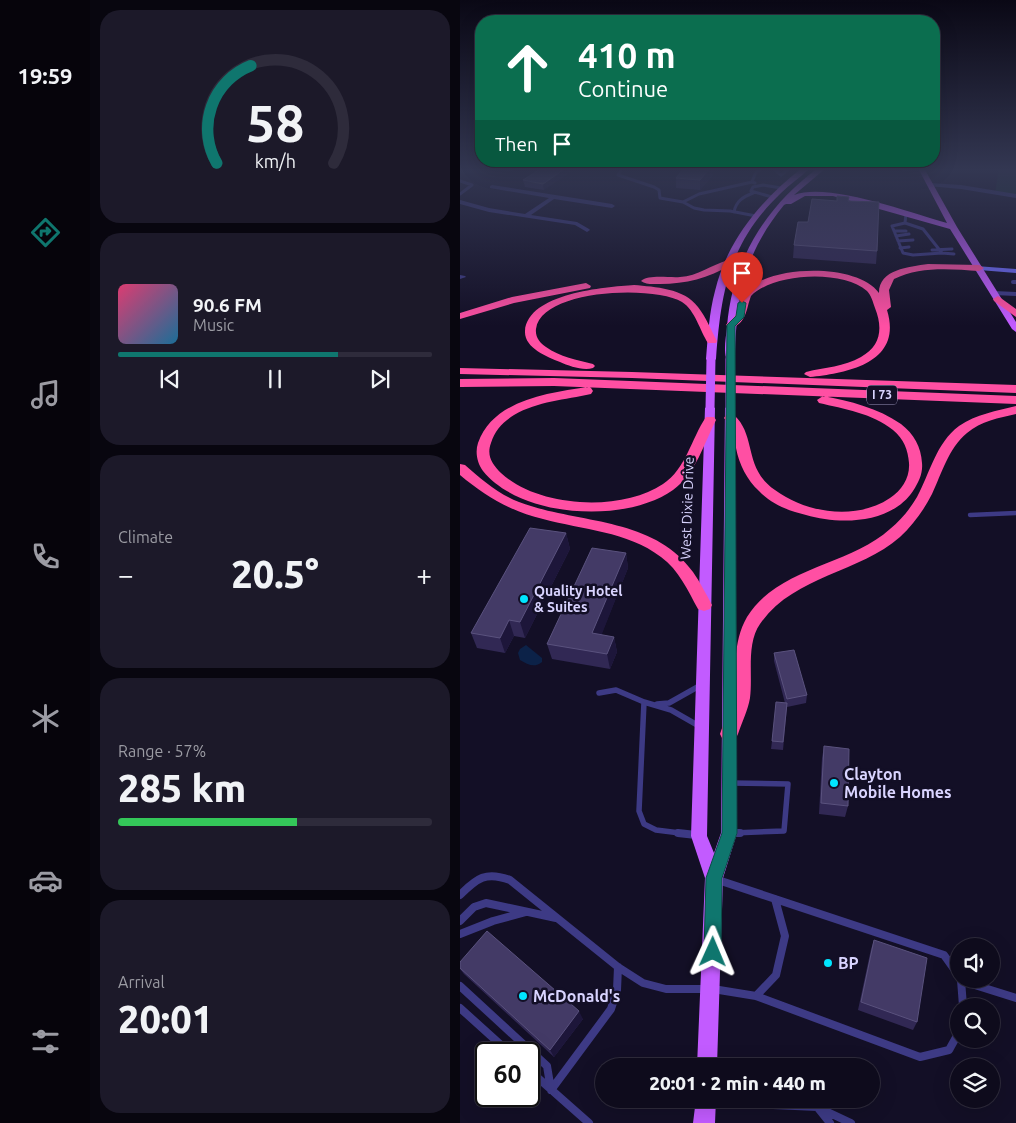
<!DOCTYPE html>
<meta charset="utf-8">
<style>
body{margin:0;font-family:Ubuntu,sans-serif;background:#1c1929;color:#f1f3f6;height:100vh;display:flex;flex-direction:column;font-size:19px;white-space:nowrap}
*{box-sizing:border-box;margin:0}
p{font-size:16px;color:#9b9ba3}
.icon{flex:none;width:28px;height:28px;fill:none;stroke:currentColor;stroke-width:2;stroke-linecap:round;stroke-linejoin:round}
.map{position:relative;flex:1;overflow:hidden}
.drawer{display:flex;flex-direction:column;gap:10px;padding:10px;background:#08060f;width:370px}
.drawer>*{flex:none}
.hud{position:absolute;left:15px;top:15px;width:465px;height:152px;border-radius:20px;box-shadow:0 5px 20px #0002,0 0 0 1px #2e2b3b;background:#0b6e4f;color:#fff;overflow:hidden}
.controls{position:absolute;left:490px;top:938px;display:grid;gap:10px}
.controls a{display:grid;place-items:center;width:50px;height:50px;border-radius:50%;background:#0e0b1c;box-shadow:0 5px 20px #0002,0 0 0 1px #2e2b3b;font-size:25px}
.speed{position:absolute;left:15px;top:1042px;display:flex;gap:10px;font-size:25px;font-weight:700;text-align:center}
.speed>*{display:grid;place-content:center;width:65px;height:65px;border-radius:50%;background:#0e0b1c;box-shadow:0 5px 20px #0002,0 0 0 1px #2e2b3b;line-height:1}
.speed .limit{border:2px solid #111;border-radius:8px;background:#fff;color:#111}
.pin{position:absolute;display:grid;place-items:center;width:42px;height:42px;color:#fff;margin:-51px -21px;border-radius:50% 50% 50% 0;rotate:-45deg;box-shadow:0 0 5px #0007}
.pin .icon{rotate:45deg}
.me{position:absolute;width:55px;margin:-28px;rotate:1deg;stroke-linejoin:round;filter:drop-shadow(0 0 4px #0008)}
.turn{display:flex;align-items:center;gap:18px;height:105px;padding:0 20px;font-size:22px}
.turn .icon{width:65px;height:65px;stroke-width:2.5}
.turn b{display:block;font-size:35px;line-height:42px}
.then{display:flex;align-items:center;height:48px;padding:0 20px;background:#0003;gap:10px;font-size:19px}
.big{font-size:38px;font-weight:800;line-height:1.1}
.drawer .tile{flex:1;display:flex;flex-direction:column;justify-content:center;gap:8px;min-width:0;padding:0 18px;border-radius:20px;background:#1c1929}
.drawer .dial{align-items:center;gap:0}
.dial svg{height:130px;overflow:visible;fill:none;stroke:#2e2b3b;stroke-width:7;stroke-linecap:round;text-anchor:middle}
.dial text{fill:#f1f3f6;stroke:none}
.song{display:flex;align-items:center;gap:15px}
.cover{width:60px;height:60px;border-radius:8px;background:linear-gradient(135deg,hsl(340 70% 55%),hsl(200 70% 35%))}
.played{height:5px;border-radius:2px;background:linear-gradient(90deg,#0f766e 70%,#2e2b3b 70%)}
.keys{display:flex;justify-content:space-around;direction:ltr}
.heat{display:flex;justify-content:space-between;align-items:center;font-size:28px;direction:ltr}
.charge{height:8px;border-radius:4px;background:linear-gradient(90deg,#34c759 57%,#2e2b3b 0)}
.trip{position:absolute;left:135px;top:1058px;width:285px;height:50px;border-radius:25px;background:#0e0b1c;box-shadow:0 5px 20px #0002,0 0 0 1px #2e2b3b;font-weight:800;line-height:50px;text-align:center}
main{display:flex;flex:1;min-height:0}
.tabs{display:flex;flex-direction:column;width:90px;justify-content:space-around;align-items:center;background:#06040b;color:#9b9ba3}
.tabs .icon{width:35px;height:35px}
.tabs .current{color:#0f766e}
.tabs b{font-size:22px;color:#f1f3f6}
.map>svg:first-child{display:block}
</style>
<main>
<nav class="tabs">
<b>19:59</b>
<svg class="icon current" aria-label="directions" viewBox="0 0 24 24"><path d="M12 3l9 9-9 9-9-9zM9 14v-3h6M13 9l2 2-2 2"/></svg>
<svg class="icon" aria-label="music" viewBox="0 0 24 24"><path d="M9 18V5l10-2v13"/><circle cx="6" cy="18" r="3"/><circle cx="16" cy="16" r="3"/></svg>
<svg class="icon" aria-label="phone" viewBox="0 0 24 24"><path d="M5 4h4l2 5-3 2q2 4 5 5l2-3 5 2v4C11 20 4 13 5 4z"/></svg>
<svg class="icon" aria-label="climate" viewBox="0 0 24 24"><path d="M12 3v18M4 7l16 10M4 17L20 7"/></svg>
<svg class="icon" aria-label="car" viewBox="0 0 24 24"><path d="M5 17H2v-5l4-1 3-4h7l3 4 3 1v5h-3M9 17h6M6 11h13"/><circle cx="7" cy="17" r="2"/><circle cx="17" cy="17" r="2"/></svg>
<svg class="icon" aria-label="filters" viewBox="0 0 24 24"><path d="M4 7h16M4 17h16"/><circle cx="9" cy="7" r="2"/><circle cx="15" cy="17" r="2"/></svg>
</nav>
<section class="drawer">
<div class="tile dial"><svg viewBox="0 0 100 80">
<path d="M14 69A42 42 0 1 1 86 69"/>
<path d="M14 69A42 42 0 0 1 35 9" stroke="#0f766e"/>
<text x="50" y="56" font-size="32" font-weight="700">58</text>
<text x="50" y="72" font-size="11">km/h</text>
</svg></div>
<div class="tile">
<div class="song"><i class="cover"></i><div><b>90.6 FM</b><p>Music</p></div></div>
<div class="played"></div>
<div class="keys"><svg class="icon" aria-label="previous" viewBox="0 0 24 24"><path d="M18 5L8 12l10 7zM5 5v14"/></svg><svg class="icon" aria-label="pause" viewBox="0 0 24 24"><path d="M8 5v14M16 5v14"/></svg><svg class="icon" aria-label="next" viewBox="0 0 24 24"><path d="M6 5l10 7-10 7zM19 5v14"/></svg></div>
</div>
<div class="tile"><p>Climate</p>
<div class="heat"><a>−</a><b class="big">20.5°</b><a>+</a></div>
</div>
<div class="tile"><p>Range · 57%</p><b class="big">285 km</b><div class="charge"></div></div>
<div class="tile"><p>Arrival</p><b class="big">20:01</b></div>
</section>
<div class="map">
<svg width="556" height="1123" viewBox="0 0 556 1123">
<rect width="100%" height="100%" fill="#130f26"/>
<path fill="#12302f" d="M539,168l17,2v25l-21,-2z"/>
<path fill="#0c2248" d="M66,645l16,13v4c-7,6 -14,3 -22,-2l-2,-7 2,-4z"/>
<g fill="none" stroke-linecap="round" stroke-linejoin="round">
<path stroke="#3d3a85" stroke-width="3" d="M162,168l-4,7 36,12 5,3 1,8 23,4 11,6 10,2 26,1 26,5
M0,181l12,4 -12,9
M295,183l-3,-1 3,-8 6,-6
M312,197l-21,-6 2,-4 10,-2 18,3
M223,202l16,-8 53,-12
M274,212c2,-11 9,-15 19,-19
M445,223l18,6 19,24 -29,2 -10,-2 -11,-27z
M445,223l1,-9
M434,231h12
M436,236l13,-2
M438,241l15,-1
M440,248l9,-1
M472,250l20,-1
M482,253l12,1"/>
<path stroke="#3d3a85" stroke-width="4" d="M553,282h3
M534,293l22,1"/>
<path stroke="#3d3a85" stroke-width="4.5" d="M510,515l46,-2"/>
<path stroke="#3d3a85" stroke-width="5.5" d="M139,693l17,-3 28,12 27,8 28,16
M184,702l-5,109 5,13 12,6 32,4
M197,704l12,-1 32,-18
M270,783l58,1 -4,47 -52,2"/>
<path stroke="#3d3a85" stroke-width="8" d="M218,833l18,2
M272,833h8
M258,880l226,75 15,21
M0,895c17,-17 26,-24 50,-15l108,87 25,16 23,6h39
M0,921l14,-14 12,-4 70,15
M0,934l33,-13 33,-9
M501,980l2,26
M502,981l54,17
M0,986l87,80 4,24
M253,989l43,7 164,61 29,-7 10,-18
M296,996l20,-21 9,-39 -10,-37
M0,1008l51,46
M69,1070l60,53
M91,1090l60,-81 6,-19 1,-23
M250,1102l107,5 34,16
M358,1108l12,15"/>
<path fill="#3d3a85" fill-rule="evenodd" d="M310,168h6l5,5 6,-5h6l-12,9z
M470,183l31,2 55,9v4l-55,-9 -33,-3v-2z
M32,185l120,19 3,2 -3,2 -58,-9 -23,16 46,7 12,7 1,1 -3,2 -12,-7 -86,-13 -29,-8v-4l29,8 36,6 24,-16 -59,-10v-2z
M0,275l5,1 1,1 -6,2z"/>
<path fill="#6f6bff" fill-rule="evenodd" d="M516,266l40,3v4l-37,-3h-3z"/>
<path fill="#c25bff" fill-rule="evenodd" d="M342,168h8c-9,9 -20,16 -29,25 -52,50 -60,98 -65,166l-2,2h-6l-2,-2c2,-23 3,-46 9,-68 12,-51 47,-92 87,-123z
M358,168h8l-32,27c35,-13 116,18 153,28l-29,-55h6l33,59 59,95v10l-4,-3 -62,-100 -117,-33h-28l-14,8h-5l-2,1c-40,49 -48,92 -49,154l-2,2h-6c-4,-9 -1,-24 0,-34 5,-66 38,-120 91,-159z
M250,405l5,3 -8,428 7,17 7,-20 4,-425 5,-3 5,3 2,425 -14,45 -6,188h-20l8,-188 -14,-42 14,-428z
M236,1099h20l-1,24h-22z"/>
<path fill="#ff4fa3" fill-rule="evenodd" d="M268,260l3,1v4c-23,13 -45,19 -71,19 -7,0 -14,1 -19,-3 8,-7 28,-3 39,-4 18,-1 31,-12 48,-17z
M468,264l51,1 5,3 -5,3c-28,-2 -59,-5 -85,8l-5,11 2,17 -4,3c16,52 -38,63 -77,67l-6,-3 2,-2c19,-5 38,-5 55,-15 20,-11 22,-29 14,-49 -2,-6 -4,-13 -8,-17 -25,-22 -94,-18 -116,5 -5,13 -4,27 -20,32l-5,-3c3,-4 8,-6 10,-11 4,-9 3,-17 10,-24 27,-25 111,-27 133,3 0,-24 30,-26 49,-29z
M126,283l5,3 -1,2 -76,15 -54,16v-6l52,-16z
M174,285c21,2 50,3 64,22 8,10 13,23 19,34l-1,2h-8c-8,-12 -13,-33 -26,-41 -28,-17 -141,-13 -146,27 -1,8 4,14 10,18 14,10 31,13 47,17l2,2 -2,2c-10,3 -24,-2 -33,-6 -13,-5 -36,-14 -35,-31 3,-38 80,-44 109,-46z
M538,296l18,13v8l-22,-16 -1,-2z
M0,368l172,4 384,13v8l-384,-15 -172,-4z
M94,378l462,18v8l-462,-18 -94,1v-8z
M127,387l4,1 2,3 -2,3c-26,6 -53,7 -77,21 -11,7 -19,15 -23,28 -5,13 2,22 10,30 37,35 121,39 162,11 23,-15 28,-45 43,-67h8l2,3c-12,23 -20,54 -43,70 -48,34 -152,28 -190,-19 -6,-8 -8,-19 -5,-28 15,-43 70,-50 109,-56z
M363,396c27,5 55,12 78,28 13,10 20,23 21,39 1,10 -3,19 -9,28 -22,33 -73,34 -107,24 -17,-4 -35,-11 -47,-24 -12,-11 -20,-27 -23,-43 -1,-6 0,-13 -2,-19 -2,-4 -7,-7 -10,-11l2,-3h8c23,21 9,53 41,75 31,23 81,31 115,8 12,-8 20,-20 19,-35 -1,-13 -5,-24 -16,-33 -21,-17 -49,-21 -74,-27l-2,-3z
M556,406v8c-17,4 -35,7 -49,19 -19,16 -25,40 -35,61 -8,16 -19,31 -32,43 -41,36 -107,39 -140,87 -14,20 -7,51 -10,74 -2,12 -8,24 -12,36l-3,6 -6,2 -6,-2 -3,-6c4,-12 10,-23 12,-36 5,-28 0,-55 15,-81 31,-50 102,-51 143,-88 11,-9 20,-20 27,-32 13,-24 19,-54 42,-71 17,-12 38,-15 57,-20z
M0,464l5,1c16,14 33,29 54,37 57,22 134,14 174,70 7,10 13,22 19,33l-2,4 -6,2 -6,-2c-10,-18 -19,-39 -37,-52 -34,-26 -78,-27 -118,-38 -33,-8 -58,-23 -83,-44z"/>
<path stroke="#c25bff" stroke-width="9" d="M270,359v49
M250,408l1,-49"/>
</g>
<path fill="#312854" d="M82,168l2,22 -19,-3 -2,-7z
M253,175l-13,15 -24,-2v-10z
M377,201h11l29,50 -1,13 -83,-6 1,-13 14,-23z
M106,533l4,16 -45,89 -11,-2 -9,17 -28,-5 -6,-15z
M166,553l2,15 -27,67 13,2 3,15 -7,17 -58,-10 -5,-15z
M314,653l33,42 -1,8 -19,4 -4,43 -12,-1 1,-8 13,-38 -11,-42z
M364,746l24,60 -3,11 -26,-3 3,-56z
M414,940l43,82 -4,8 -55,-20 13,-61z
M0,962l123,57 -29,38 -90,-83 -4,-5z"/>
<path fill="#1d163a" d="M106,168h11l-33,22 -1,-6z
M250,168h3v7l-13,15v-10z
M106,533l4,16 -45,89 -5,-16z
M166,553l2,15 -32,81 -4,-16z
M49,620l5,16 -9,17 -5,-15z
M154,637l3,15 -7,17 -3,-15z
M119,1011l4,8 -29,38 -4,-7z"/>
<path fill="#433a66" stroke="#5a527e" d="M82,168h24l-23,16 -20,-4z
M224,168h26l-10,12 -24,-2z
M377,196l12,1 -1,4 31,1 -2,49 -83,-6 4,-23h10l4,-23 25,2z
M70,528l36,5 -46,89 -11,-2 -9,18 -29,-5z
M132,548l34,5 -34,80 22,4 -7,17 -60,-10z
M334,650l13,45 -20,4 -13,-46z
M316,702l11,1 -4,39 -11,-1z
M364,746l25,3 -1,57 -27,-3z
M27,931l92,80 -29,39 -90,-82v-6z
M414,940l53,18 -10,64 -56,-20z"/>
<linearGradient id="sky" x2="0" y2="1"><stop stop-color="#0a0815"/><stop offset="0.52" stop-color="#333752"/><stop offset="1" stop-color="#333752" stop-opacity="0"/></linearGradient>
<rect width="556" height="326" fill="url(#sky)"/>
<path fill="#0f766e" stroke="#0a4d48" d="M282,301l4,2 -2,14 -9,9 2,507 -15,45 -1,74 -2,6 -6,2 -6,-2 -3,-6 2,-74 16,-45 5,-508 9,-9 2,-13z"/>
<g fill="#00e5ff" stroke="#130f26" stroke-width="2">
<circle cx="64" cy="599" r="5"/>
<circle cx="374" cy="783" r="5"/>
<circle cx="368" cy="963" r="5"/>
<circle cx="63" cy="996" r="5"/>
</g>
<g text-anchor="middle" stroke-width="5" stroke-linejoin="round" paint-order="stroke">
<rect fill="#130f26" stroke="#9e99be" stroke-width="1" x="407" y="385.5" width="30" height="19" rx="4"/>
<g font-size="12" font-weight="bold" fill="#d9d4ff">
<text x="422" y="399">I 73</text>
</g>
<g font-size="14" fill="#d9d4ff" stroke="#130f26">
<text transform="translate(227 508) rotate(-88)" y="5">West Dixie Drive</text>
</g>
<g font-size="14" font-weight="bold" fill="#d9d4ff" stroke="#130f26" text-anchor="start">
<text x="74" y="596">Quality Hotel<tspan x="74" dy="16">&amp; Suites</tspan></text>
</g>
<g font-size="16" font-weight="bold" fill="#d9d4ff" stroke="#130f26" text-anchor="start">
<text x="384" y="780">Clayton<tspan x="384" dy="18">Mobile Homes</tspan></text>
<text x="378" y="969">BP</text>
<text x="73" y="1002">McDonald's</text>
</g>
</g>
</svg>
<div class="controls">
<a><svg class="icon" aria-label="sound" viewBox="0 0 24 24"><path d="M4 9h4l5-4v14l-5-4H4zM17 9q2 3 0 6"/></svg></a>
<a><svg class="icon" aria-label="search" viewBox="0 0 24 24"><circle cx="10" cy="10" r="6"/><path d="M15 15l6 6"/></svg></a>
<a><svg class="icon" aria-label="layers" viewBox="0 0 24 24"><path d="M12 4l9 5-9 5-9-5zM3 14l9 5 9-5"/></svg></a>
</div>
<div class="speed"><div class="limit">60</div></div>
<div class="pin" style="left:282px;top:303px;background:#d93025"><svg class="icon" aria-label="arrive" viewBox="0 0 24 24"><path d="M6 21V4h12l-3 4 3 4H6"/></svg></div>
<svg class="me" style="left:253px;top:952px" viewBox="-20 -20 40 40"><path d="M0-17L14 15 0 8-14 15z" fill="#0f766e" stroke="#fff" stroke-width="4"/></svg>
<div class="trip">20:01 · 2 min · 440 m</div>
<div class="hud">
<div class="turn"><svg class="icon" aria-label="ahead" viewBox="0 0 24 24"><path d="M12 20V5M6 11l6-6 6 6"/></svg><div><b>410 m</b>Continue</div></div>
<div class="then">Then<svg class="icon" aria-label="arrive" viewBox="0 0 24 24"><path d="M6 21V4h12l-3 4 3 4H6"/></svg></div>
</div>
</div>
</main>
